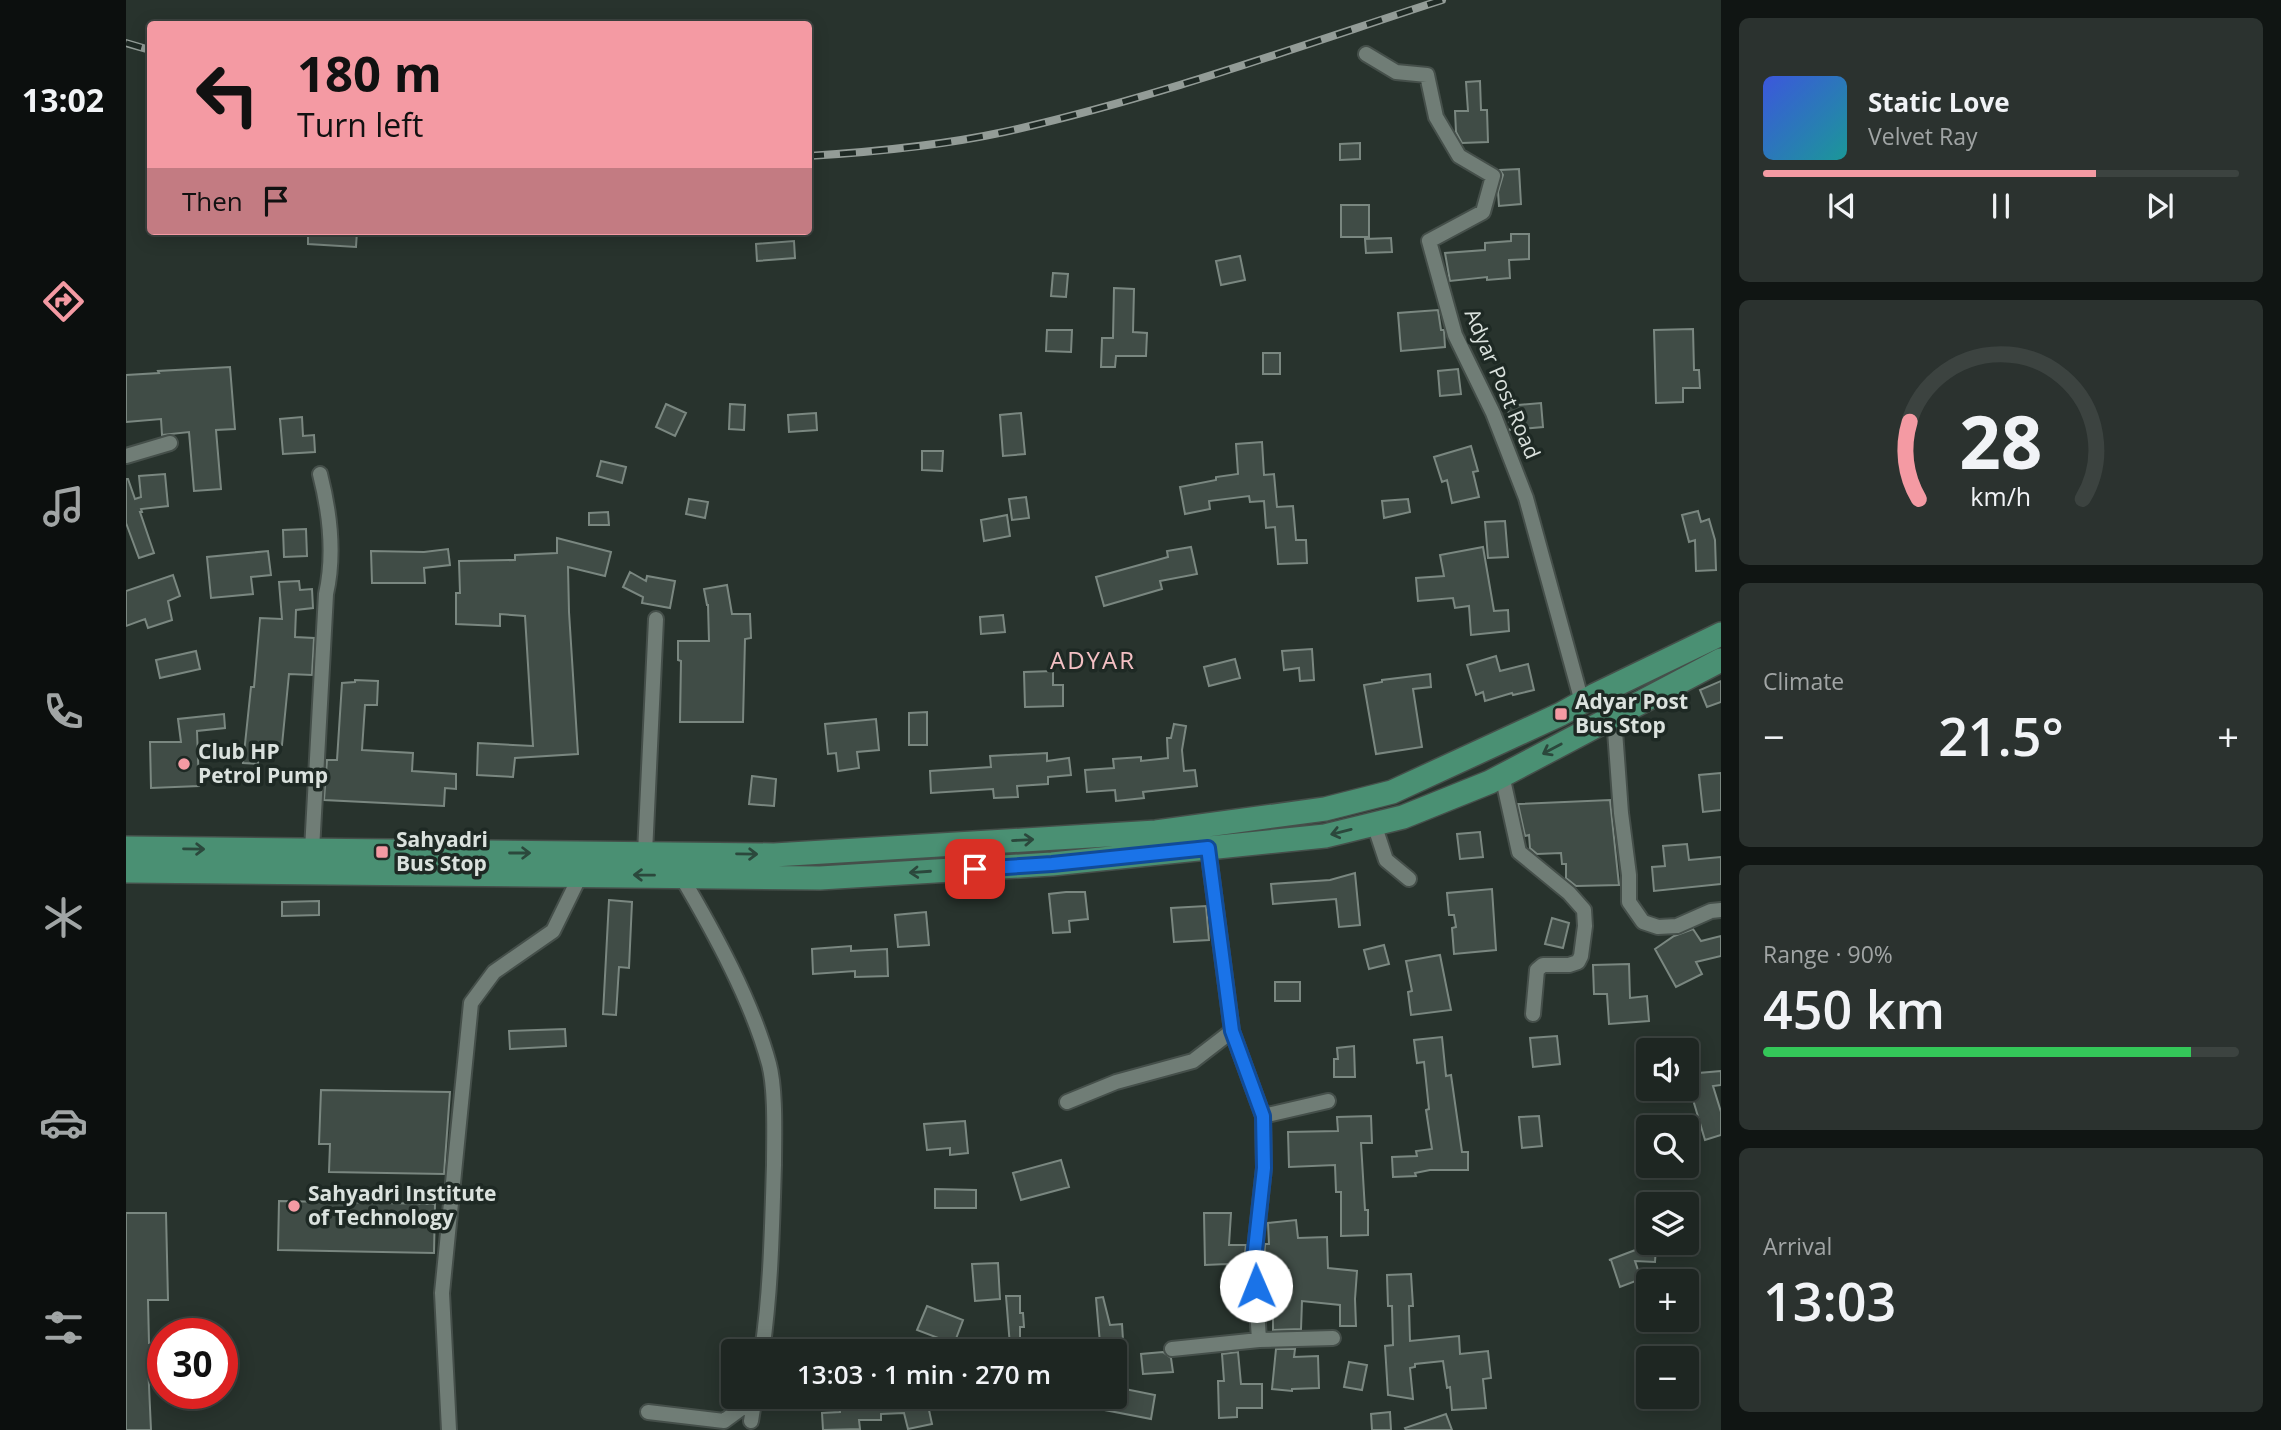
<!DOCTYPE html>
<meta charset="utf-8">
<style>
body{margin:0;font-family:"Open Sans",sans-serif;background:#2b322f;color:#f1f3f6;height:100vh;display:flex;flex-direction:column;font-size:26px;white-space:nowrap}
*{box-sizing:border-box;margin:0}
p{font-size:23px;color:#a1a5a5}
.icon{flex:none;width:38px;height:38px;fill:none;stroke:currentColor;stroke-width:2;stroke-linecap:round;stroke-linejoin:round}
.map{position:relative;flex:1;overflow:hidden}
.sheet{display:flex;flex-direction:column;gap:18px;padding:18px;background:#101513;width:560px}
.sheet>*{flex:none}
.top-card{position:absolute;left:21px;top:21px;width:665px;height:214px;border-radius:7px;box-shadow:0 4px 18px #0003,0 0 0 2px #3c4340;background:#f49aa3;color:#111;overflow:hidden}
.controls{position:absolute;left:1510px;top:1038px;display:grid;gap:14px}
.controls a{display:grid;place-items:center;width:63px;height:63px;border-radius:7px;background:#1e2622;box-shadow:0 4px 18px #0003,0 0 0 2px #3c4340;font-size:35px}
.speed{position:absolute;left:21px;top:1318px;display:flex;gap:14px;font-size:35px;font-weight:700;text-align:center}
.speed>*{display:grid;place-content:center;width:91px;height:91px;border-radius:50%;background:#1e2622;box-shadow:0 4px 18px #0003,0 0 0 2px #3c4340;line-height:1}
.speed .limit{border:10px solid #d22;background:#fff;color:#111}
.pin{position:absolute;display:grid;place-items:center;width:60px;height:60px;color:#fff;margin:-30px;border-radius:14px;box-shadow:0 4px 10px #0006}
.me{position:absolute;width:77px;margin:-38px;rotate:359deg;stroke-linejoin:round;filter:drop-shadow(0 0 5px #0008)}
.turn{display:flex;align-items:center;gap:24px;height:147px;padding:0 35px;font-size:32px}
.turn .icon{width:91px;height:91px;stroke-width:2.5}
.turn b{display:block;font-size:49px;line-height:60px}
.then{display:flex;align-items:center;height:66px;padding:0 35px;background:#0003;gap:14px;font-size:26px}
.big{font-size:52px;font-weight:600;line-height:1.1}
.sheet .widget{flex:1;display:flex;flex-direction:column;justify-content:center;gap:10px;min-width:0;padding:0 24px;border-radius:10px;background:#2b322f}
.sheet .dial{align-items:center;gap:0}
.dial svg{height:182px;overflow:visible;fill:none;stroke:#3c4340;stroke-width:7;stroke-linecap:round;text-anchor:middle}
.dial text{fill:#f1f3f6;stroke:none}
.song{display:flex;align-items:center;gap:21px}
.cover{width:84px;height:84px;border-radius:10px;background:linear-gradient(135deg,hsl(230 70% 55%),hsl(180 70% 35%))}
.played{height:7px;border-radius:4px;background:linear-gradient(90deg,#f49aa3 70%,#3c4340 70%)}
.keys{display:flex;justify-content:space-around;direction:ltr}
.heat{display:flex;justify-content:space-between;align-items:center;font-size:38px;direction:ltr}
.charge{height:10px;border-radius:5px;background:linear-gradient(90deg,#34c759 90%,#3c4340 0)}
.trip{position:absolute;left:595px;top:1339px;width:406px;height:70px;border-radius:7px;background:#1e2622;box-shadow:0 4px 18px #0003,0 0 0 2px #3c4340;font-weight:600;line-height:70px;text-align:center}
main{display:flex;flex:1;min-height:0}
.tabs{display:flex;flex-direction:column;width:126px;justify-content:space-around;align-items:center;background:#0c0f0e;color:#a1a5a5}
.tabs .icon{width:49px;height:49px}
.tabs .on{color:#f49aa3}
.tabs b{font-size:32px;color:#f1f3f6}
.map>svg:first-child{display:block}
</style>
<main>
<nav class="tabs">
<b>13:02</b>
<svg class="icon on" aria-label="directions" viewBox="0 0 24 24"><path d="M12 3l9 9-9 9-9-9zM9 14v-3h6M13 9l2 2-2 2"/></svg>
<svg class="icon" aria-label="music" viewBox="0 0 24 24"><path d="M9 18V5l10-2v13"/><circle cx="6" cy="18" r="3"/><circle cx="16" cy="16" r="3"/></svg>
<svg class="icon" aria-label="phone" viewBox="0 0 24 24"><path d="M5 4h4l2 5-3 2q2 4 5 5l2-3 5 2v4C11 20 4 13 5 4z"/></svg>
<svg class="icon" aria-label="climate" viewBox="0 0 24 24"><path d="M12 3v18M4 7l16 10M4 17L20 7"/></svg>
<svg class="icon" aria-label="car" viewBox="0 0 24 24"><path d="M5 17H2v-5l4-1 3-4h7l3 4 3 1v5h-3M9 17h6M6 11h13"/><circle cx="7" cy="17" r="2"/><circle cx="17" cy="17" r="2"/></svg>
<svg class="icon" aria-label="filters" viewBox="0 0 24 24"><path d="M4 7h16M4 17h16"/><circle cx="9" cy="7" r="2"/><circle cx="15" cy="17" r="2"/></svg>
</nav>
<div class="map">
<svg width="1595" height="1430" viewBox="0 0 1595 1430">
<rect width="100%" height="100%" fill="#28332d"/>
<path fill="#404c46" stroke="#7a8780" stroke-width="2" d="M1354,81l1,29h6l1,32 -26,1 -6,-11 -1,-21h13l-2,-29z
M1234,143v16l-20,1v-16z
M1393,169l2,35 -22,2 -1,-14 5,-17 -3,-5z
M1215,205h28v32h-28z
M182,231h49l-1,16 -48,-3z
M1385,234h18v25l-20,1 1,18 -23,2v-3l-37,4 -5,-28 40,-3v-7l26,-2z
M1265,238l1,14 -26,1 -1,-14z
M668,241l1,17 -38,3 -1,-17z
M1114,256l5,24 -24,5 -5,-24z
M927,273l15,1 -2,23 -15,-1z
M988,288l20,1 -1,43 14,1 -1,23h-30l-1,11h-14l1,-29h11z
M1312,310l3,20h3l1,17 -44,4 -3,-38z
M1567,329l1,41h5l1,18h-17v14l-27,1 -2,-73z
M921,330h25l-1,22 -25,-1z
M1137,353h17v21h-17z
M104,367l5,62 -19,1 5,59 -27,2 -5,-59 -27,3 -1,-16 -35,3v-47l33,-2 -1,-2z
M1332,369l3,25 -21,2 -2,-25z
M1415,403l2,24 -33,3 -2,-24z
M540,404l20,9 -11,23 -19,-9z
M604,404l15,1 -1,25 -15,-1z
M690,413l1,17 -28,2 -1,-17z
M895,413l4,41 -22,2 -3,-41z
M176,417l1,19 11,-1 1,17 -32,2 -3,-35z
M1136,442l2,33 10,-1 3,33 16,-1 3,34h10l1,23 -29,1 -3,-37 -9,1 -2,-27 -14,1 -1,-6 -40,5 1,8 -25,5 -5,-27 36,-7v-3l22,-3 -2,-30z
M1345,446l7,25 -5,1 6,25 -27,6 -5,-23 -5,2 -8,-25z
M796,451h21l-1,20 -20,-1z
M475,461l25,6 -4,16 -25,-7z
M39,474l3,32 -27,3 1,3h-2l14,41 -15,5 -13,-35v-44h2l7,20 6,-2 -2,-21z
M900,497l3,21 -17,2 -3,-21z
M563,499l19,3 -3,16 -19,-4z
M1282,499l2,13 -26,6 -2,-17z
M1572,511l3,11 8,-3 6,21 1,30 -20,1 -1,-31 -6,2 -7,-27z
M482,512l1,13h-20v-12z
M881,515l3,21 -26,5 -3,-21z
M1379,521l3,36 -20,1 -3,-36z
M180,529l1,27 -23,1 -1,-27z
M431,538l54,14 -6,24 -37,-9 1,45 9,142 -63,4 -2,19 -36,-2 1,-32 55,3 -8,-130 -25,-2v12l-44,-2v-31h4l-1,-32 56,-1v-5l42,-2z
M1065,547l6,27 -37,7 2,8 -58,17 -8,-29 72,-20 -1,-6z
M1357,547l11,64 14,-1 1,21 -38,4 -2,-29 -14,2 -2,-10 -35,3 -2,-23 28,-2 -4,-21z
M322,549l2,16 -26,3 1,15h-53l-1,-32 53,1z
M142,551l3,24 -20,2 2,17 -42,4 -4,-41z
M504,572l16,9 1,-5 28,5 -5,27 -28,-5 1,-6 -20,-10z
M47,575l7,21 -12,5 4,19 -24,8 -3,-9 -19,7v-35z
M173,581l1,9 12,-1 1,19 -17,2 -1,27 19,1 -2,37 -23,-1 -7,71 -22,-2 -2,21 -15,-1 8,-76h3l6,-69 22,1 -3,-37z
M601,585l5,29h18l1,24 -6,1 -2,83h-63l1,-61 -3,-1v-19h31l-1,-36h-1l-3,-16z
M877,615l2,17 -24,2 -1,-17z
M1186,649l2,31 -14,1 -1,-13 -15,2 -2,-19z
M70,651l4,18 -40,9 -4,-18z
M1370,656l4,15 28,-7 6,26 -21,5 -1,-2 -27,8 -2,-9 -7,3 -9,-30z
M1109,659l5,19 -31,8 -5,-19z
M927,671v14h10v21l-38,1 -1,-35z
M1304,674l1,13 -18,2 9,58 -46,7 -12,-69 18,-3v-2z
M229,680l23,1 -1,24h-12l-3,45 51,3 -1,18 44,3v15l-11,-1 -1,18 -120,-6 3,-40h10l5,-77 13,-1z
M1595,681v21l-14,5 -7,-17z
M801,712v33h-18v-32z
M98,714l1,14 -28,3 2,55 -48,2 -1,-46h31l-3,-23z
M750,719l3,31 -22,2 2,16 -21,3 -2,-18 -8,1 -3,-30z
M1048,724l12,2 -4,24 2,21 11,-1 2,16 -54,6 1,6 -28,3 -1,-11 -28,2 -2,-22 29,-2 -1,-9 28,-2v4l27,-3 -1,-20h4z
M921,753v8l22,-3 2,17 -23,2v7l-31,2 1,11 -24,1 -1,-9 -62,4 -1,-22 61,-4 -1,-11z
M1595,773v37l-18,2 -4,-37z
M626,776l24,3 -2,27 -25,-2z
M1484,800l9,85 -43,1 -10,-8v-14h-4l-1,-11 -24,1 -7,-6 -1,-13 -4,1 -7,-32z
M1354,832l3,25 -23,2 -3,-25z
M1561,844l2,16 32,-3v27l-67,7 -2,-24 13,-1 -2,-20z
M1229,873l5,52 -21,2 -3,-28 -63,5 -2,-20 59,-4z
M1366,889l4,61 -42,4 -2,-26 4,-1 -2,-12h-5l-2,-22z
M940,892h19l3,27 -19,2 1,11 -17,1 -4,-39z
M483,900l23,2 -3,66 -10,-1 -3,48 -13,-1z
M193,901v14l-37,1v-14z
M1080,906l3,34 -35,2 -3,-34z
M800,912l3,33 -31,2 -3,-32z
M1426,918l17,5 -6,25 -18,-4z
M1567,929l8,12 20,-5v20l-25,6 6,12 -26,13 -21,-38 19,-13z
M1258,945l5,19 -20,5 -5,-19z
M725,946v5l36,-2 1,27 -33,1v-6l-42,3 -1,-25z
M1314,955l11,55 -40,5 -3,-23 4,-1 -6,-30z
M1503,964l1,34 17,-2 2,25 -40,3 -2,-30h-13l-1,-29z
M1149,982h25v19h-25z
M439,1029l1,17 -56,3 -1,-18z
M1431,1036l3,28 -27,3 -3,-29z
M1316,1037l4,39 5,-1 11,77h6v18h-38l-15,3 1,3 -23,1 -1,-20 25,-1 -1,-5 16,-2 -6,-39 3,-1 -5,-47 -7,1 -3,-23z
M1228,1046l1,31h-21v-18h4l-1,-11z
M1595,1071v14l-8,1 8,26v23l-16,5 -14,-47h-4v-19z
M195,1090l129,2 -6,82 -115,-2 1,-28h-11z
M1245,1116l1,27h-11l4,67h3v25l-27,1v-44h-5l-1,-27 -46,2 -1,-35 50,-1 -1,-14z
M1413,1116l3,30 -20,2 -3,-31z
M839,1121l3,32 -18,2v-7l-23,2 -3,-26z
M935,1160l8,27 -48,13 -8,-27z
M809,1189l41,1v18h-41z
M153,1201l156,3 -1,49 -156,-3z
M0,1213h40l2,87h-20l1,43h14v17h-14l-1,4 3,66h-25z
M1078,1213h27l-2,32h17l-2,15 3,44 -16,1 -4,-41 -22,1z
M1170,1220l2,18 29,-1 1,31 29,3 -2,28 1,27h-16v-21l-38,-4 -1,28 -28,1v-28h11l5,-32 -25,-2 1,-24h4l-1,-21z
M1512,1245l18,1 -1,16 -20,-1 6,18 -21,8 -9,-27h-2l29,-11z
M872,1263l2,36 -25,2 -3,-37z
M1285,1274l2,32h-4l1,35 49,-5 1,18 28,-3 3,27 -8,1 3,29 -34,2 -2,-23 -3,1 -4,-27 -28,3v3l-5,1 3,31 -25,-4 -3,-49 8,-1 -1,-39h-4l-1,-31z
M880,1296h14v17h3l1,14h-4v18l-10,1z
M977,1297l7,28 12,-1 1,16 -23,3 -4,-45z
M801,1306l36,14 -9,24 -37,-14z
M1150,1349h19l-1,8 24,-1 1,32 -27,1v2l-20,-2z
M1037,1352l8,6 2,14 -30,2 -2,-20z
M1112,1352l3,32h21v24h-25v9l-18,1 -1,-37h6l-2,-27z
M1223,1362l18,3 -5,25 -18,-3z
M989,1387l40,8 -4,24 -83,-16 1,-7h46z
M713,1396h87l6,28 -24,5 -4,-16 -23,1v6h-22l1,9 -37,1 -1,-17 18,-1z
M1264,1412l1,18h-19l-1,-16z
M1320,1414l6,16h-46l-1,-2z"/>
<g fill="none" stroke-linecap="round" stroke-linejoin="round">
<g stroke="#454f4a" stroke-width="18">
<path id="minor" d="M1240,54l30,18 31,3 9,42 23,39 34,20 -10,36 -54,29 26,94 38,78 33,85 56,204
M0,456l44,-13
M1488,717l7,96 8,62v27l14,20 15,5 19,-1 34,-15 10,-1
M1376,775l17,77 50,41 15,17 1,16 -4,30 -3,6 -9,3h-26l-6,5 -4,44
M1248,824l12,36 23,19
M1082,848l24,183 31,85 1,52 -10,91 5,81
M186,850l14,-256c9,-40 4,-81 -6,-120
M519,853l11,-234
M555,876c33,56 71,125 88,188 7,26 5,73 5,101 -2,62 -3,125 -12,186
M941,1102l49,-20 77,-21 39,-30
M1137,1116l65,-15
M1046,1349l87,-9 74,-2
M522,1412l76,9 30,-22
M625,1421l4,-25
M323,1430l-7,-137 29,-290 23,-31 59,-41 28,-57"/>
</g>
<g stroke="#454f4a" stroke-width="26">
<path id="trunk" d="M0,848l648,7 382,-23 169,-23 67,-17 169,-78 34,-19 126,-61
M0,871l694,7 232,-14 273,-28 78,-19 87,-35 231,-122"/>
</g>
<use href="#minor" stroke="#707d76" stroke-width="14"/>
<use href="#trunk" stroke="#4a9073" stroke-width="23"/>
<g stroke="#939c97" stroke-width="8">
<path id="rail" d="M0,43l24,7
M682,156c66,-4 131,-10 196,-24 148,-33 293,-85 438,-132"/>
</g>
<use href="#rail" stroke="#1e2924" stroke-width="5" stroke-dasharray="16" stroke-linecap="butt"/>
</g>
<defs><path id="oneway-shaft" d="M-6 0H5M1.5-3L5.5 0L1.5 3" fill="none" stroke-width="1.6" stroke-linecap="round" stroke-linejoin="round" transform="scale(1.75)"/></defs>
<g stroke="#2b483c">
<use href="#oneway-shaft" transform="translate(1426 749) rotate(152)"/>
<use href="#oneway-shaft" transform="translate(1215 832) rotate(166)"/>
<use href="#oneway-shaft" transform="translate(897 840) rotate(-3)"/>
<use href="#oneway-shaft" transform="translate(68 849) rotate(1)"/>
<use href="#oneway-shaft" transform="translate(394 853)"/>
<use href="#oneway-shaft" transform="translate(621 854) rotate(1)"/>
<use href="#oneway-shaft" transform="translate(794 872) rotate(176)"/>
<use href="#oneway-shaft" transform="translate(518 875) rotate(-179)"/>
</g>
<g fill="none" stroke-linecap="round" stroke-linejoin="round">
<g stroke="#114b97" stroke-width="18">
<path id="route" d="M849,869l77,-5 156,-16 24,183 31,85 1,52 -10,91 2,27"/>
</g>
<use href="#route" stroke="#1a73e8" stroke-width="12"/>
</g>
<g fill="#f49aa3" stroke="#1e2924" stroke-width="2.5">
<rect x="1428" y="707" width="14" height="14" rx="3.5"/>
<circle cx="58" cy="764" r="7"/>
<rect x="249" y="845" width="14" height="14" rx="3.5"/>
<circle cx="168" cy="1206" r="7"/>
</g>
<g text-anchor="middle" stroke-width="7" stroke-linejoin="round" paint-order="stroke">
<g font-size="21" fill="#dbe2de" stroke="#1e2924">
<text transform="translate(1376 384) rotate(67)" y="7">Adyar Post Road</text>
</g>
<g font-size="21" font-weight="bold" fill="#dbe2de" stroke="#1e2924" text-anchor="start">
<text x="1449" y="709">Adyar Post<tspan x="1449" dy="24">Bus Stop</tspan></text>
<text x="72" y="759">Club HP<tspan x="72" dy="24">Petrol Pump</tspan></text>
<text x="270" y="847">Sahyadri<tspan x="270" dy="24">Bus Stop</tspan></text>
<text x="182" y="1201">Sahyadri Institute<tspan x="182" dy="24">of Technology</tspan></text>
</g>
<g font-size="24" letter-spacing="2" fill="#f4c0c4" stroke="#1e2924">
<text x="967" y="669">ADYAR</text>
</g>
</g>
</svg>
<div class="controls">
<a><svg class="icon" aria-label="sound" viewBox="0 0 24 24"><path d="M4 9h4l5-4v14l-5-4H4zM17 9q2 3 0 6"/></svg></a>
<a><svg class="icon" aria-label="search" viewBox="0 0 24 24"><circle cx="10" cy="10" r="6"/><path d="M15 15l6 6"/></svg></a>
<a><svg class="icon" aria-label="layers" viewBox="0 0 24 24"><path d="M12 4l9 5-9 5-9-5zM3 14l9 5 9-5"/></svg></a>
<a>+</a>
<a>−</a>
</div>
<div class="speed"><div class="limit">30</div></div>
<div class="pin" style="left:849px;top:869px;background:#d93025"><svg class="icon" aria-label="arrive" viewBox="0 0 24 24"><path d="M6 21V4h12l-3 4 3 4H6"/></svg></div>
<svg class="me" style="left:1130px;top:1286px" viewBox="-20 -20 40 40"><circle r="19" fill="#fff"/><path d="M0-13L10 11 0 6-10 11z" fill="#1a73e8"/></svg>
<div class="trip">13:03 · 1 min · 270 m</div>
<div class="top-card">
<div class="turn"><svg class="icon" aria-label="left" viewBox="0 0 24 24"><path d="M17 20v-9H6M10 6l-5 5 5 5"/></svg><div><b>180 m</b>Turn left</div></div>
<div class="then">Then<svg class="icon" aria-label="arrive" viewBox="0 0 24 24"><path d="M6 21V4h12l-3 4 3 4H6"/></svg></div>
</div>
</div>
<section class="sheet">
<div class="widget">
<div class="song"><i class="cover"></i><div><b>Static Love</b><p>Velvet Ray</p></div></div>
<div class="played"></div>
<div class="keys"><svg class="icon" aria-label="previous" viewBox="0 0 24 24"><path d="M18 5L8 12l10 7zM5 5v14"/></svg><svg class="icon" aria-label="pause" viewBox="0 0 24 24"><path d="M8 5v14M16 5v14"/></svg><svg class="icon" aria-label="next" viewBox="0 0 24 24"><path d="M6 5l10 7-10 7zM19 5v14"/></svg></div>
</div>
<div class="widget dial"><svg viewBox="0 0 100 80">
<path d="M14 69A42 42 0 1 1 86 69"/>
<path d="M14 69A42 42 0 0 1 10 35" stroke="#f49aa3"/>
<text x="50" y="56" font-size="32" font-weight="700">28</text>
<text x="50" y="72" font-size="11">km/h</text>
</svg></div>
<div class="widget"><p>Climate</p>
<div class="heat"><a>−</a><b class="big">21.5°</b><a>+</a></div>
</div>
<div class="widget"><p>Range · 90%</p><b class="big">450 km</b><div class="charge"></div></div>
<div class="widget"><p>Arrival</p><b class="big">13:03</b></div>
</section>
</main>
